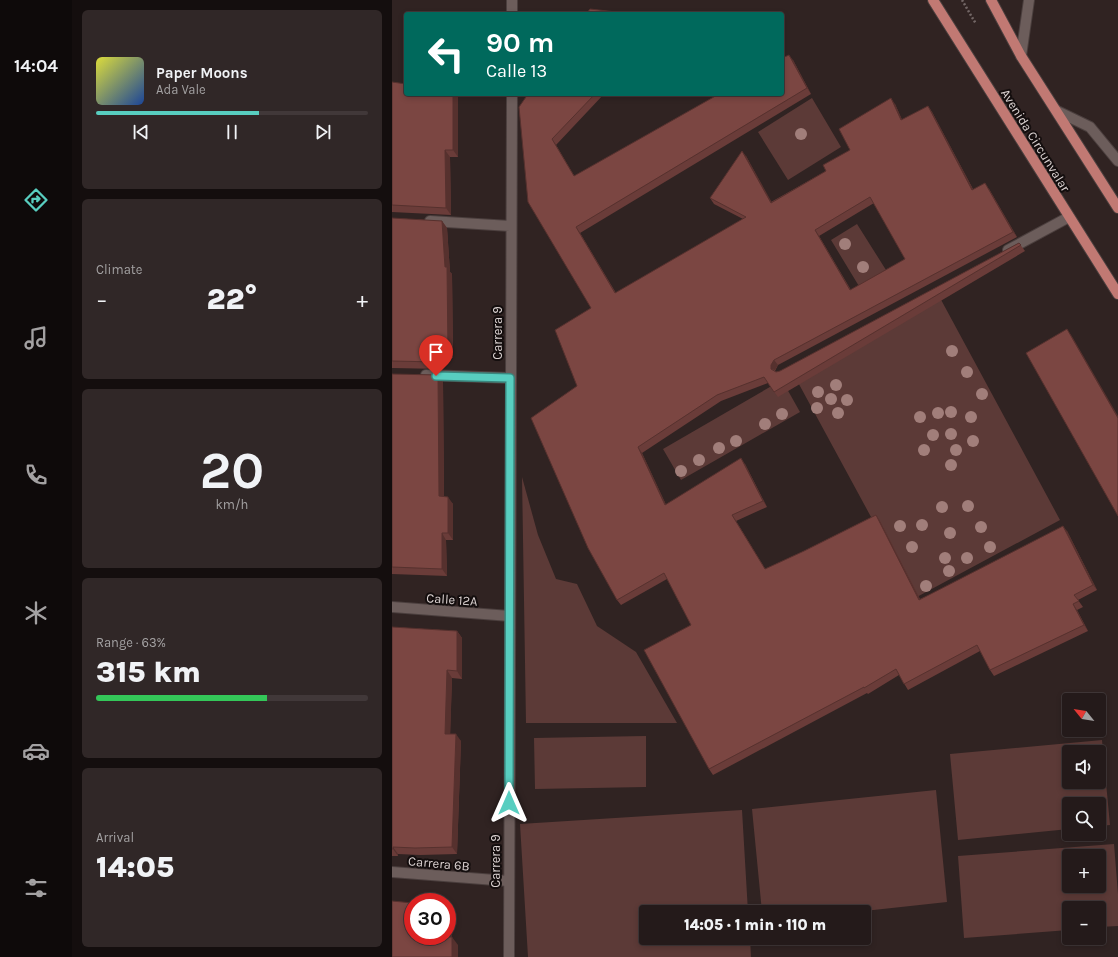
<!DOCTYPE html>
<meta charset="utf-8">
<style>
body{margin:0;font-family:Karla,sans-serif;background:#302727;color:#f1f3f6;height:100vh;display:flex;flex-direction:column;font-size:15px;white-space:nowrap}
*{box-sizing:border-box;margin:0}
p{font-size:13px;color:#a3a1a2}
.icon{flex:none;width:22px;height:22px;fill:none;stroke:currentColor;stroke-width:2;stroke-linecap:round;stroke-linejoin:round}
.map{position:relative;flex:1;overflow:hidden}
.side{display:flex;flex-direction:column;gap:10px;padding:10px;background:#140e0e;width:320px}
.side>*{flex:none}
.guide{position:absolute;left:12px;top:12px;width:380px;height:84px;border-radius:4px;box-shadow:0 2px 6px #0003,0 0 0 1px #413839;background:#00695c;color:#fff;overflow:hidden}
.needle{width:26px;rotate:300deg}
.buttons{position:absolute;left:670px;top:693px;display:grid;gap:8px}
.buttons a{display:grid;place-items:center;width:44px;height:44px;border-radius:4px;background:#241a1a;box-shadow:0 2px 6px #0003,0 0 0 1px #413839;font-size:20px}
.speed{position:absolute;left:12px;top:893px;display:flex;gap:8px;font-size:20px;font-weight:700;text-align:center}
.speed>*{display:grid;place-content:center;width:52px;height:52px;border-radius:50%;background:#241a1a;box-shadow:0 2px 6px #0003,0 0 0 1px #413839;line-height:1}
.speed .limit{border:6px solid #d22;background:#fff;color:#111}
.pin{position:absolute;display:grid;place-items:center;width:34px;height:34px;color:#fff;margin:-41px -17px;border-radius:50% 50% 50% 0;rotate:-45deg;box-shadow:0 0 4px #0007}
.pin .icon{rotate:45deg}
.me{position:absolute;width:44px;margin:-22px;rotate:0deg;stroke-linejoin:round;filter:drop-shadow(0 0 3px #0008)}
.turn{display:flex;align-items:center;gap:14px;height:84px;padding:0 16px;font-size:18px}
.turn .icon{width:52px;height:52px;stroke-width:2.5}
.turn b{display:block;font-size:28px;line-height:34px}
.big{font-size:30px;font-weight:800;line-height:1.1}
.side .tile{flex:1;display:flex;flex-direction:column;justify-content:center;gap:6px;min-width:0;padding:0 14px;border-radius:6px;background:#302727}
.side .dial{align-items:center;gap:0}
.dial b{font-size:52px;line-height:1}
.song{display:flex;align-items:center;gap:12px}
.cover{width:48px;height:48px;border-radius:6px;background:linear-gradient(135deg,hsl(60 70% 55%),hsl(220 70% 35%))}
.played{height:4px;border-radius:2px;background:linear-gradient(90deg,#58cec0 60%,#413839 60%)}
.keys{display:flex;justify-content:space-around;direction:ltr}
.heat{display:flex;justify-content:space-between;align-items:center;font-size:22px;direction:ltr}
.charge{height:6px;border-radius:3px;background:linear-gradient(90deg,#34c759 63%,#413839 0)}
.trip{position:absolute;left:247px;top:905px;width:232px;height:40px;border-radius:4px;background:#241a1a;box-shadow:0 2px 6px #0003,0 0 0 1px #413839;font-weight:800;line-height:40px;text-align:center}
main{display:flex;flex:1;min-height:0}
.dock{display:flex;flex-direction:column;width:72px;justify-content:space-around;align-items:center;background:#0e0a0a;color:#a3a1a2}
.dock .icon{width:28px;height:28px}
.dock .active{color:#58cec0}
.dock b{font-size:18px;color:#f1f3f6}
.map>svg:first-child{display:block}
</style>
<main>
<nav class="dock">
<b>14:04</b>
<svg class="icon active" aria-label="directions" viewBox="0 0 24 24"><path d="M12 3l9 9-9 9-9-9zM9 14v-3h6M13 9l2 2-2 2"/></svg>
<svg class="icon" aria-label="music" viewBox="0 0 24 24"><path d="M9 18V5l10-2v13"/><circle cx="6" cy="18" r="3"/><circle cx="16" cy="16" r="3"/></svg>
<svg class="icon" aria-label="phone" viewBox="0 0 24 24"><path d="M5 4h4l2 5-3 2q2 4 5 5l2-3 5 2v4C11 20 4 13 5 4z"/></svg>
<svg class="icon" aria-label="climate" viewBox="0 0 24 24"><path d="M12 3v18M4 7l16 10M4 17L20 7"/></svg>
<svg class="icon" aria-label="car" viewBox="0 0 24 24"><path d="M5 17H2v-5l4-1 3-4h7l3 4 3 1v5h-3M9 17h6M6 11h13"/><circle cx="7" cy="17" r="2"/><circle cx="17" cy="17" r="2"/></svg>
<svg class="icon" aria-label="filters" viewBox="0 0 24 24"><path d="M4 7h16M4 17h16"/><circle cx="9" cy="7" r="2"/><circle cx="15" cy="17" r="2"/></svg>
</nav>
<section class="side">
<div class="tile">
<div class="song"><i class="cover"></i><div><b>Paper Moons</b><p>Ada Vale</p></div></div>
<div class="played"></div>
<div class="keys"><svg class="icon" aria-label="previous" viewBox="0 0 24 24"><path d="M18 5L8 12l10 7zM5 5v14"/></svg><svg class="icon" aria-label="pause" viewBox="0 0 24 24"><path d="M8 5v14M16 5v14"/></svg><svg class="icon" aria-label="next" viewBox="0 0 24 24"><path d="M6 5l10 7-10 7zM19 5v14"/></svg></div>
</div>
<div class="tile"><p>Climate</p>
<div class="heat"><a>−</a><b class="big">22°</b><a>+</a></div>
</div>
<div class="tile dial"><b>20</b><p>km/h</p></div>
<div class="tile"><p>Range · 63%</p><b class="big">315 km</b><div class="charge"></div></div>
<div class="tile"><p>Arrival</p><b class="big">14:05</b></div>
</section>
<div class="map">
<svg width="726" height="957" viewBox="0 0 726 957">
<rect width="100%" height="100%" fill="#302322"/>
<path fill="#5c3a37" fill-rule="evenodd" d="M420,98l29,49 -53,33 -30,-48z
M465,224l41,65 -27,17 -40,-66z
M547,296l121,224 -145,78 -121,-223z
M390,380l18,32 -119,68 -18,-31z
M130,477l16,58 18,44 21,5 20,42 39,26 41,71h-151z
M254,736v51l-111,2 -1,-51z
M710,740l8,85 -11,1v-22h-30v25l-111,11 -8,-86zM677,752h30v30h-30z
M544,790l11,112 -92,10h-93l-10,-103z
M350,810l6,102h-102v26h104l1,19h-223l-8,-133z
M722,844l4,50v32l-19,1v-19h-30v22l-105,8 -6,-82zM677,856h30v30h-30z"/>
<g fill="none" stroke-linecap="round" stroke-linejoin="round">
<g stroke="#4b3f3e" stroke-width="12">
<path id="minor" d="M120,14v-14
M629,56l8,-56
M665,111l33,16 28,34
M38,221l81,5
M616,250l61,-33
M34,375l84,3
M0,607l118,9
M0,872l116,9
M117,957l3,-863"/>
</g>
<g stroke="#4b3f3e" stroke-width="12">
<path id="major" d="M541,0l185,294
M599,0l30,56 97,152"/>
</g>
<path stroke="#736766" stroke-width="2.5" stroke-dasharray="2 2" stroke-linecap="butt" d="M570,0l14,24"/>
<use href="#minor" stroke="#6c5d5b" stroke-width="10"/>
<use href="#major" stroke="#c17973" stroke-width="10"/>
</g>
<g fill="#a17e7a">
<circle cx="409" cy="134" r="6"/>
<circle cx="453" cy="244" r="6"/>
<circle cx="471" cy="267" r="6"/>
<circle cx="560" cy="351" r="6"/>
<circle cx="575" cy="372" r="6"/>
<circle cx="444" cy="385" r="6"/>
<circle cx="426" cy="392" r="6"/>
<circle cx="590" cy="394" r="6"/>
<circle cx="439" cy="399" r="6"/>
<circle cx="455" cy="400" r="6"/>
<circle cx="425" cy="408" r="6"/>
<circle cx="559" cy="412" r="6"/>
<circle cx="446" cy="413" r="6"/>
<circle cx="546" cy="413" r="6"/>
<circle cx="390" cy="414" r="6"/>
<circle cx="528" cy="417" r="6"/>
<circle cx="579" cy="417" r="6"/>
<circle cx="373" cy="424" r="6"/>
<circle cx="559" cy="434" r="6"/>
<circle cx="541" cy="435" r="6"/>
<circle cx="344" cy="441" r="6"/>
<circle cx="581" cy="441" r="6"/>
<circle cx="327" cy="448" r="6"/>
<circle cx="532" cy="450" r="6"/>
<circle cx="564" cy="450" r="6"/>
<circle cx="307" cy="460" r="6"/>
<circle cx="559" cy="465" r="6"/>
<circle cx="289" cy="471" r="6"/>
<circle cx="576" cy="506" r="6"/>
<circle cx="550" cy="507" r="6"/>
<circle cx="530" cy="525" r="6"/>
<circle cx="508" cy="526" r="6"/>
<circle cx="589" cy="527" r="6"/>
<circle cx="558" cy="533" r="6"/>
<circle cx="520" cy="547" r="6"/>
<circle cx="598" cy="547" r="6"/>
<circle cx="553" cy="558" r="6"/>
<circle cx="575" cy="558" r="6"/>
<circle cx="557" cy="571" r="6"/>
<circle cx="534" cy="586" r="6"/>
</g>
<path fill="#6a3c39" fill-rule="evenodd" d="M401,60l18,34 -231,139 36,60 127,-74 -29,-15 -4,-6 36,-42 25,46 55,-31 24,-21 45,-46 7,16 26,-14 4,6 41,77h16l28,48 -239,128 -3,6 1,1 4,-1 239,-128 6,8 -247,146 -10,-14 -47,18 -79,52 24,52 79,-41 22,43 -31,14 29,48 39,-18 72,-36 4,6 40,78 147,-68 30,59 -19,10 5,7 -6,3 11,21 -94,45 -4,-6 -10,-19 -72,39 -9,-15 -31,19 -1,-1 -154,82 -4,-6 -18,-144 -24,-46 -46,26 -4,-5 -40,-214 14,-78 -63,-214h76l-48,51 18,31zM482,203l31,56 -54,31 -32,-54z
M0,82l14,12h50l2,2v61h-8l1,58 -59,-3z
M0,218l50,3 5,7 3,44 2,2 1,84h-10v11l-51,-1z
M0,374l46,1 5,7 1,114 9,8v36h-7l1,36 -55,-2z
M0,627l65,4 5,7v41l-10,-1 -2,56 11,7 -4,113 -37,1 -22,-1v2h-6z"/>
<path fill="#56312e" d="M397,55l4,5 18,34 -4,-6z
M61,94h3l2,2v61l-5,-7z
M499,98l4,6 10,22 -4,-6z
M536,106l4,6 44,83 -4,-5z
M160,139l4,6 22,37 -4,-6z
M53,150l5,7 1,58 -5,-7z
M350,151l4,5 29,52 -4,-5z
M593,183l4,6 28,48 -4,-5z
M50,221l5,7 3,44 2,2 1,84 -5,-7 -3,-84z
M184,227l4,6 39,66 -4,-6z
M423,230l4,6 35,60 -4,-6z
M675,329l6,9 45,78v2z
M46,350l5,8v11l-5,-7z
M382,360l4,5 -3,5 -4,-1v-4z
M46,375l5,7 1,121 -5,-7z
M246,447l4,6 27,58 -4,-6z
M349,458l4,6 22,43 -4,-6z
M56,497l5,7v36l-5,-7z
M340,515l4,6 33,54 -4,-6z
M484,515l4,6 43,84 -4,-5z
M671,526l4,5 30,59 -4,-5z
M50,533l4,7 1,36 -5,-7z
M681,604l4,6 11,21 -4,-6z
M65,631l5,7v41l-5,-8z
M55,670l5,8 -2,64 -5,-8z
M64,734l5,7 -4,113 -5,-7z
M1,847l5,7v2l-5,-7z
M55,907l5,8v22l6,8v12h-6l-5,-20z"/>
<path fill="#7b4642" stroke="#56312e" fill-rule="evenodd" d="M198,9l44,5h-48z
M397,55l18,33 -231,139 39,66 131,-76 -36,-19 32,-47 29,52 55,-32 -3,-6 27,-15 -11,-21 52,-31 10,22 27,-14 44,84 13,-7 28,49 -239,128 -3,5v4l5,3 4,-1 239,-128 2,2 -247,147 -10,-15 -47,18 -79,52 27,58 76,-47 22,43 -31,14 33,54 39,-18 72,-36 43,85 144,-74 30,59 -19,10 5,6 -6,3 11,21 -94,45 -13,-25 -73,39 -8,-15 -32,19v-1l-155,82 -65,-119 47,-25 -27,-52 -47,27 -29,-52 -57,-130 46,-32 -22,-56 36,-22 -63,-106 -9,-95 9,-13h67l-43,45 22,37 145,-82h63v-36zM478,197l35,62 -55,31 -35,-60z
M0,82l14,2v10h47v56h-8l1,58 -54,-3z
M0,218l50,3 3,46h2l1,84 -10,-1v12l-46,-1z
M675,329l51,89v98l-92,-163z
M0,374l46,1 1,121 9,1v36h-6v36l-50,-2z
M0,627l65,4v40l-10,-1 -2,64h11l-4,113 -37,1 -22,-1v2h-1z
M0,901l21,2v33h34v1h5v20h-60z"/>
<g fill="none" stroke-linecap="round" stroke-linejoin="round">
<g stroke="#39867d" stroke-width="10">
<path id="route" d="M44,376l74,2 -1,425"/>
</g>
<use href="#route" stroke="#58cec0" stroke-width="7"/>
</g>
<g text-anchor="middle" stroke-width="4" stroke-linejoin="round" paint-order="stroke">
<g font-size="13" fill="#dbd2d1" stroke="#140e0e">
<text transform="translate(644 140) rotate(58)" y="5">Avenida Circunvalar</text>
<text transform="translate(105 333) rotate(-90)" y="5">Carrera 9</text>
<text transform="translate(60 599) rotate(4)" y="5">Calle 12A</text>
<text transform="translate(103 861) rotate(-90)" y="5">Carrera 9</text>
<text transform="translate(47 863) rotate(5)" y="5">Carrera 6B</text>
</g>
</g>
</svg>
<div class="buttons">
<a><svg class="needle" viewBox="-14 -14 28 28"><path d="M0-13l5 13h-10z" fill="#e53935"/><path d="M0 13l5-13h-10z" fill="#a3a1a2"/></svg></a>
<a><svg class="icon" aria-label="sound" viewBox="0 0 24 24"><path d="M4 9h4l5-4v14l-5-4H4zM17 9q2 3 0 6"/></svg></a>
<a><svg class="icon" aria-label="search" viewBox="0 0 24 24"><circle cx="10" cy="10" r="6"/><path d="M15 15l6 6"/></svg></a>
<a>+</a>
<a>−</a>
</div>
<div class="speed"><div class="limit">30</div></div>
<div class="pin" style="left:44px;top:376px;background:#d93025"><svg class="icon" aria-label="arrive" viewBox="0 0 24 24"><path d="M6 21V4h12l-3 4 3 4H6"/></svg></div>
<svg class="me" style="left:117px;top:803px" viewBox="-20 -20 40 40"><path d="M0-17L14 15 0 8-14 15z" fill="#58cec0" stroke="#fff" stroke-width="4"/></svg>
<div class="trip">14:05 · 1 min · 110 m</div>
<div class="guide">
<div class="turn"><svg class="icon" aria-label="left" viewBox="0 0 24 24"><path d="M17 20v-9H6M10 6l-5 5 5 5"/></svg><div><b>90 m</b>Calle 13</div></div>
</div>
</div>
</main>
